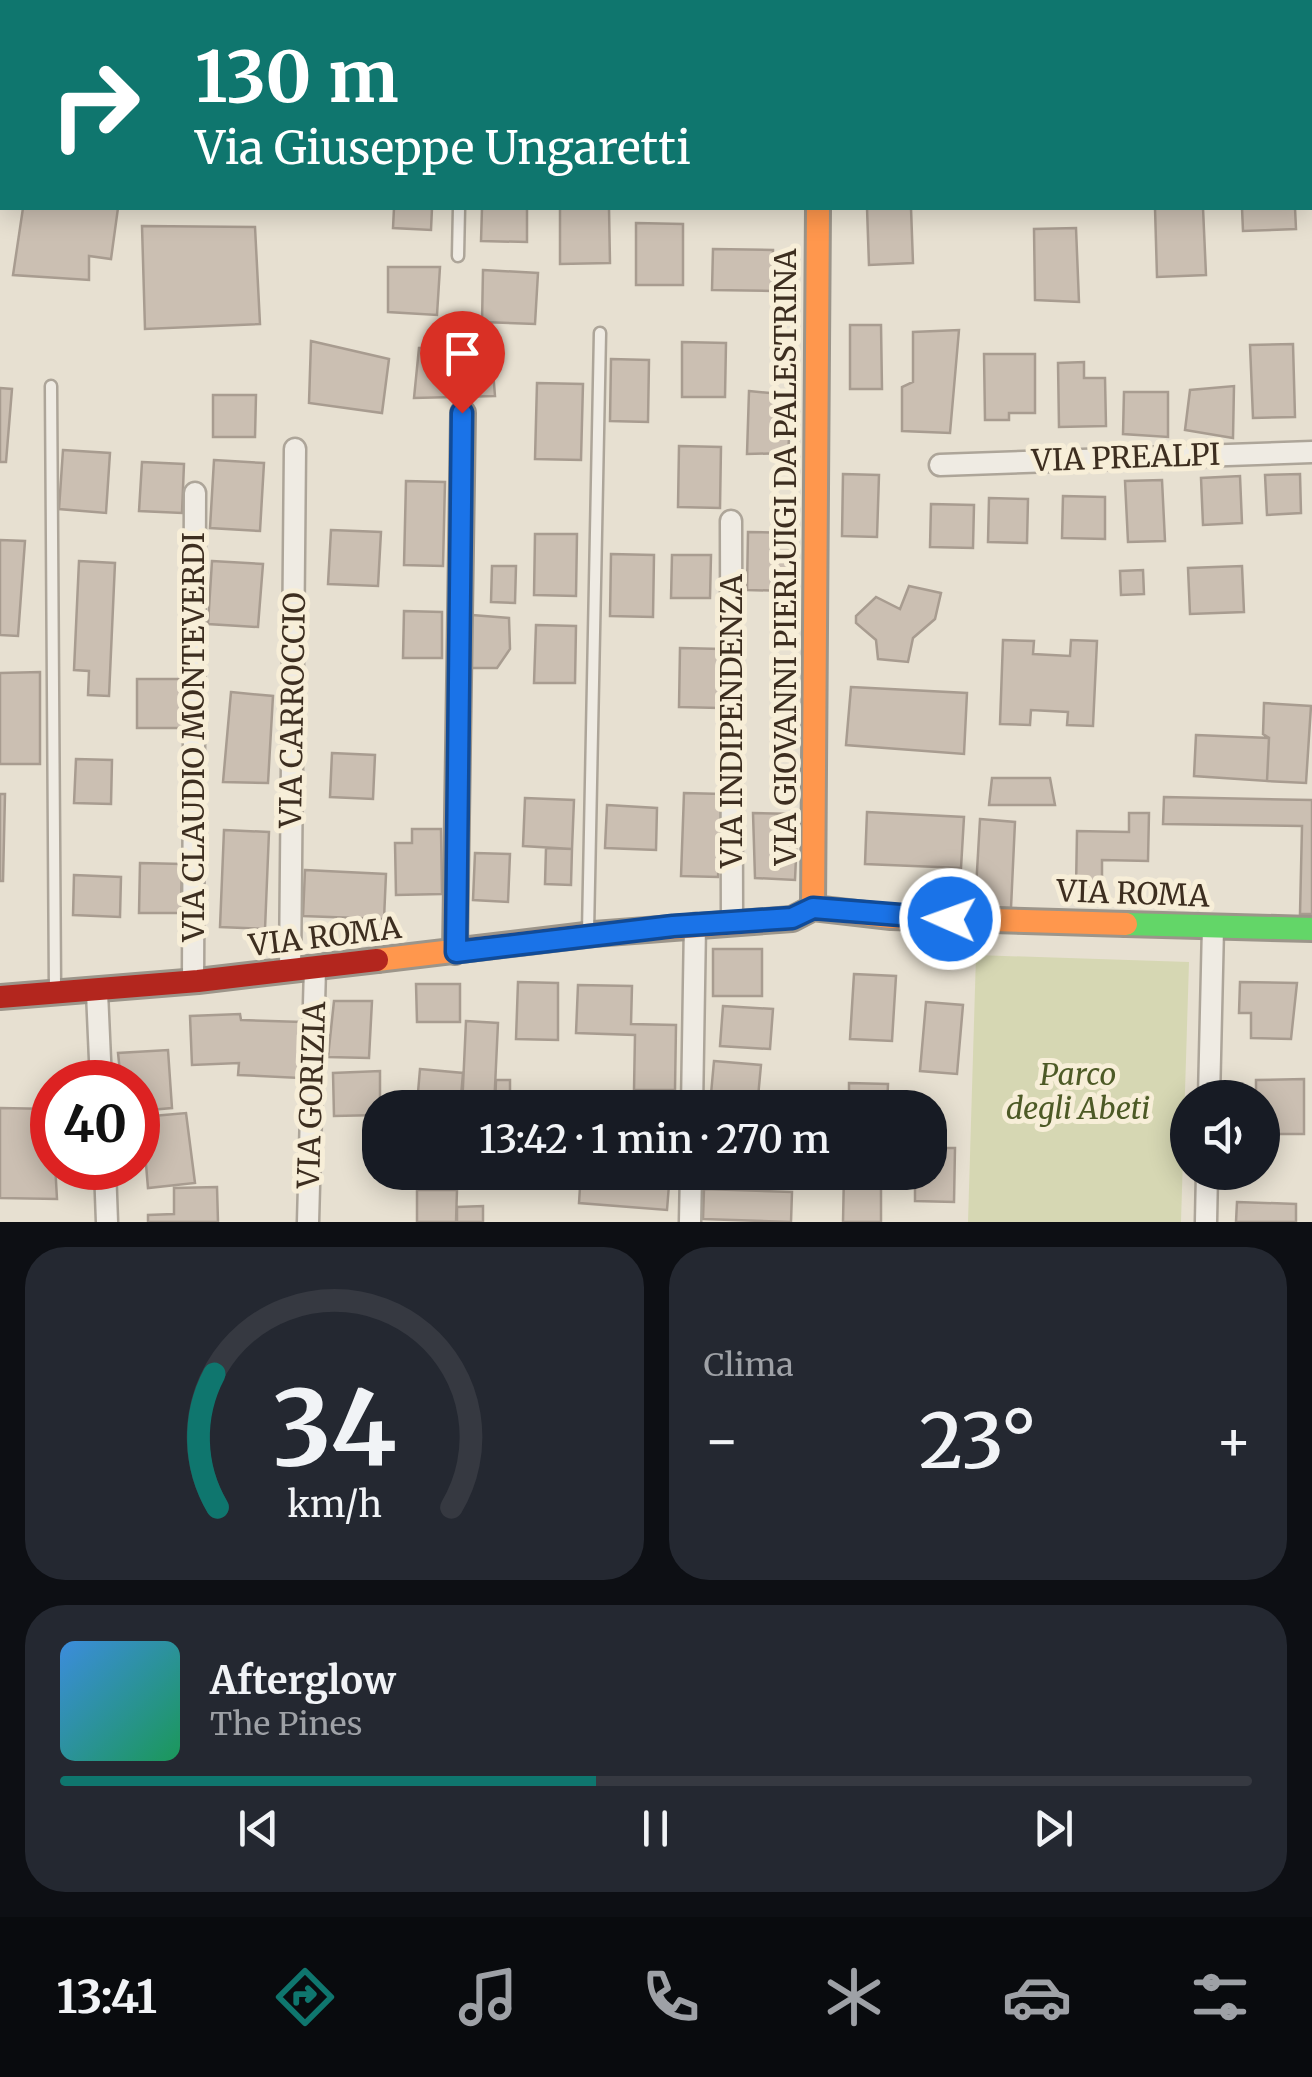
<!DOCTYPE html>
<html lang="it">
<meta charset="utf-8">
<style>
body{margin:0;font-family:Merriweather,serif;background:#242831;color:#f1f3f6;height:100vh;display:flex;flex-direction:column;font-size:38px;white-space:nowrap}
*{box-sizing:border-box;margin:0}
p{font-size:32px;color:#9ea1a6}
.icon{flex:none;width:55px;height:55px;fill:none;stroke:currentColor;stroke-width:2;stroke-linecap:round;stroke-linejoin:round}
.map{position:relative;height:1222px;overflow:hidden}
.drawer{display:flex;flex-direction:column;gap:25px;padding:25px;background:#0d0f14;flex:1}
.drawer>*{flex:none}
.banner{position:absolute;left:0px;top:0px;width:1312px;height:210px;box-shadow:0 5px 25px #0003;background:#0f766e;color:#fff;overflow:hidden}
.tools{position:absolute;left:1170px;top:1080px;display:grid;gap:20px}
.tools a{display:grid;place-items:center;width:110px;height:110px;border-radius:50%;background:#171b24;box-shadow:0 5px 25px #0003;font-size:50px}
.speed{position:absolute;left:30px;top:1060px;display:flex;gap:20px;font-size:50px;font-weight:700;text-align:center}
.speed>*{display:grid;place-content:center;width:130px;height:130px;border-radius:50%;background:#171b24;box-shadow:0 5px 25px #0003;line-height:1}
.speed .limit{border:15px solid #d22;background:#fff;color:#111}
.pin{position:absolute;display:grid;place-items:center;width:85px;height:85px;color:#fff;margin:-102px -42px;border-radius:50% 50% 50% 0;rotate:-45deg;box-shadow:0 0 10px #0007}
.pin .icon{rotate:45deg}
.me{position:absolute;width:110px;margin:-55px;rotate:272deg;stroke-linejoin:round;filter:drop-shadow(0 0 8px #0008)}
.turn{display:flex;align-items:center;gap:35px;height:210px;padding:0 30px;font-size:45px}
.turn .icon{width:130px;height:130px;stroke-width:2.5}
.turn b{display:block;font-size:70px;line-height:85px}
.big{font-size:75px;font-weight:600;line-height:1.1}
.drawer .widget{flex:1;display:flex;flex-direction:column;justify-content:center;gap:15px;min-width:0;padding:0 35px;border-radius:40px;background:#242831}
.drawer .dial{align-items:center;gap:0}
.dial svg{height:260px;overflow:visible;fill:none;stroke:#363941;stroke-width:7;stroke-linecap:round;text-anchor:middle}
.dial text{fill:#f1f3f6;stroke:none}
.song{display:flex;align-items:center;gap:30px}
.cover{width:120px;height:120px;border-radius:15px;background:linear-gradient(135deg,hsl(210 70% 55%),hsl(150 70% 35%))}
.played{height:10px;border-radius:5px;background:linear-gradient(90deg,#0f766e 45%,#363941 45%)}
.keys{display:flex;justify-content:space-around;direction:ltr}
.heat{display:flex;justify-content:space-between;align-items:center;font-size:55px;direction:ltr}
.drawer .tiles{flex:1;display:grid;gap:25px;grid-template-columns:1fr 1fr}
.widget:last-child{grid-column:span 2}
.trip{position:absolute;left:362px;top:1090px;width:585px;height:100px;border-radius:40px;background:#171b24;box-shadow:0 5px 25px #0003;font-weight:600;line-height:100px;text-align:center}
.menu{display:flex;height:160px;justify-content:space-around;align-items:center;background:#090b0e;color:#9ea1a6}
.menu .icon{width:70px;height:70px}
.menu .on{color:#0f766e}
.menu b{font-size:45px;color:#f1f3f6}
.map>svg:first-child{display:block}
</style>
<div class="map">
<svg width="1312" height="1222" viewBox="0 0 1312 1222">
<rect width="100%" height="100%" fill="#e7e0d1"/>
<path fill="#d6d7b3" d="M976,955l213,7 -8,260h-213z"/>
<path fill="#cbbfb2" stroke="#a89c90" stroke-width="2.5" d="M23,208h95l-7,51 -22,-3v24l-76,-5z
M394,208h38l-1,22 -38,-2z
M482,208h45v34l-46,-1z
M560,208h49l1,55 -50,1z
M867,208h44l2,55 -44,2z
M1155,208h48l3,67 -49,2z
M1242,208h53l1,21 -53,2z
M636,223l47,1v61h-47z
M142,226l113,1 5,97 -115,5z
M1076,228l3,74 -44,-2 -1,-71z
M713,249l60,1 -1,41 -60,-1z
M388,267h52l-3,48 -49,-3z
M483,270l55,3 -3,51 -53,-2z
M850,325h31l1,64h-32z
M959,330l-9,103 -48,-2v-44l11,-5v-50z
M311,341l78,18 -7,54 -73,-10z
M682,342l44,1 -1,54h-43z
M1293,344l2,73 -42,1 -3,-73z
M491,346l4,50 -81,2 5,-50z
M984,354h51v59h-26v7h-24z
M611,359l38,1 -1,62 -38,-1z
M1084,362v16h21l1,48 -47,1 -1,-64z
M537,383l46,1 -2,76 -46,-1z
M1234,386l-1,52 -48,-8 5,-40z
M0,388l12,1 -6,73h-6z
M749,391l43,4 -4,58 -41,1z
M1124,392h44v45l-45,-3z
M213,395h43l-1,42h-42z
M679,446l42,1 -1,61 -42,-1z
M63,450l47,3 -4,60 -47,-4z
M214,460l50,3 -4,68 -50,-3z
M142,462l42,2 -2,49 -43,-2z
M843,474l36,1 -2,62 -35,-1z
M1300,474l1,39 -34,2 -2,-40z
M1240,476l2,47 -39,2 -2,-47z
M1162,480l3,61 -37,1 -3,-61z
M406,481l39,1 -2,84 -39,-1z
M1063,496l42,1v42l-43,-1z
M989,498l39,1 -1,44 -39,-1z
M931,504l43,1 -1,43 -43,-1z
M331,530l50,2 -3,54 -50,-2z
M748,532l44,1 -1,58 -44,-1z
M535,534h42l-1,62 -42,-1z
M0,540l25,1 -7,95 -18,-1z
M611,554l43,1 -1,62 -43,-1z
M672,555h39l-1,43h-39z
M79,561l36,2 -6,133 -21,-1 1,-24 -15,-1z
M212,561l51,3 -5,63 -50,-3z
M492,566h24l-1,37 -24,-1z
M1242,566l2,46 -54,2 -2,-46z
M1143,570l1,24 -23,1 -1,-24z
M909,586l32,7 -6,26 -22,19 -5,24 -30,-3 -2,-19 -20,-17v-7l20,-19 24,12z
M404,611l38,1v46h-39z
M472,615l37,3 1,31 -13,19h-26z
M536,625l40,1 -1,57h-41z
M1003,640l31,1 -1,13 37,2 1,-16 26,1 -4,85 -26,-1 1,-13 -37,-2 -1,15 -30,-1z
M680,648l41,1 -2,59 -40,-1z
M40,672v92h-40v-91z
M137,679h47v49h-47z
M851,687l116,6 -3,61 -118,-9z
M231,692l42,4 -5,87 -45,-1z
M1264,703l47,3 -5,77 -39,-2 2,-43 -6,-4z
M1196,735l73,3 -2,43 -73,-5z
M332,753l43,2 -2,44 -43,-2z
M76,759l36,1 -1,44 -37,-1z
M992,778h58l5,27h-66z
M684,793l38,1 -4,83 -37,-1z
M0,794h5l-2,87h-3z
M1164,797l148,3v114h-12l2,-88 -139,-2z
M525,798l49,2 -2,49 -49,-3z
M607,805l50,3 -1,42 -51,-2z
M867,812l97,5 -3,51 -96,-4z
M753,813l45,1 -3,66 -40,-2z
M1129,813h20l-1,48 -46,-1v28h-26l1,-57 52,1z
M980,819l35,3 -4,86 -36,-2z
M412,829h29l1,65 -46,1 -1,-52h17z
M224,830l45,2 -4,97 -45,-2z
M546,848l26,1 -1,36 -26,-1z
M475,853l35,1 -2,48 -35,-2z
M140,863l42,1 -1,49h-42z
M305,870l81,4 -2,45 -81,-3z
M74,875l47,2 -1,40 -47,-2z
M713,949h49v47h-49z
M854,974l42,2 -4,65 -42,-2z
M518,982l40,1v57l-42,-1z
M1240,982l57,1 -6,56 -40,-1v-25h-12z
M416,984h44v38h-43z
M578,985l54,1 -1,38 45,1 -1,65h-41l1,-55 -59,-2z
M334,1001h38l-3,57 -41,-1z
M926,1002l37,3 -6,69 -37,-3z
M723,1006l50,3 -3,40 -50,-3z
M240,1014l1,6 61,2 -2,56 -62,-3 1,-12 -47,2 -2,-49z
M466,1021l32,2 -4,85h-32z
M168,1050l4,58 -34,3v-29h-17l-3,-29z
M714,1061l47,4 -4,43 -47,-3z
M420,1069l43,4 -3,35 -43,-4z
M380,1071v44l-46,1 -1,-43z
M1304,1079v55h-42v-36h-6v-18z
M496,1080h14v28h-15z
M849,1083l39,1 -1,24h-38z
M788,1100l42,3v5h-43z
M0,1108l52,1 5,90 -57,-1z
M186,1113l9,70 -47,5 -6,-71z
M930,1148h25l-1,54 -39,-1v-29h15z
M581,1172h89l-3,38 -88,-7z
M844,1172h37v50h-38z
M217,1187l1,35h-70v-7l26,-1v-26z
M704,1189l88,3 -1,30 -88,-3z
M417,1190h40l-1,32h-39z
M1237,1202l59,2v18h-60z
M483,1206v16h-26v-15z"/>
<g fill="none" stroke-linecap="round" stroke-linejoin="round">
<g stroke="#ada599" stroke-width="15">
<path id="lane" d="M1023,0v2
M622,2v-2
M458,256l1,-48
M51,386l4,603
M588,932l12,-599"/>
</g>
<g stroke="#ada599" stroke-width="25">
<path id="street" d="M7,0v2
M435,2l40,-2
M820,2v-2
M0,29h2
M940,465l372,-13
M731,521l1,400
M290,971l5,-522
M193,982l2,-489
M97,992l4,90
M1209,1098l4,-171
M692,1108l3,-184
M105,1168l2,54
M308,1222l7,-254
M690,1222l1,-50
M1206,1222l1,-50"/>
</g>
<g stroke="#9c958a" stroke-width="28">
<path id="fast" d="M1126,924l186,5"/>
</g>
<g stroke="#9c958a" stroke-width="28">
<path id="slow" d="M813,908l5,-700
M455,952l8,-539
M377,960l217,-26 198,-15 21,-11 78,9 235,7"/>
</g>
<g stroke="#9c958a" stroke-width="28">
<path id="jam" d="M0,997l198,-16 179,-21"/>
</g>
<use href="#lane" stroke="#efebe3" stroke-width="10"/>
<use href="#street" stroke="#efebe3" stroke-width="20"/>
<use href="#fast" stroke="#63d668" stroke-width="22"/>
<use href="#slow" stroke="#ff974d" stroke-width="22"/>
<use href="#jam" stroke="#b3261e" stroke-width="22"/>
</g>
<g fill="none" stroke-linecap="round" stroke-linejoin="round">
<g stroke="#114b97" stroke-width="25">
<path id="route" d="M462,413l-6,539 217,-26 119,-8 21,-10 137,11"/>
</g>
<use href="#route" stroke="#1a73e8" stroke-width="18"/>
</g>
<g text-anchor="middle" stroke-width="10" stroke-linejoin="round" paint-order="stroke">
<g font-size="30" fill="#3d2e20" stroke="#f7eed8">
<text transform="translate(1126 458) rotate(-2)" y="10">VIA PREALPI</text>
<text transform="translate(786 557) rotate(-90)" y="10">VIA GIOVANNI PIERLUIGI DA PALESTRINA</text>
<text transform="translate(293 710) rotate(-89)" y="10">VIA CARROCCIO</text>
<text transform="translate(732 721) rotate(-90)" y="10">VIA INDIPENDENZA</text>
<text transform="translate(194 737) rotate(-90)" y="10">VIA CLAUDIO MONTEVERDI</text>
<text transform="translate(1133 894) rotate(2)" y="10">VIA ROMA</text>
<text transform="translate(325 937) rotate(-7)" y="10">VIA ROMA</text>
<text transform="translate(312 1095) rotate(-88)" y="10">VIA GORIZIA</text>
</g>
<g font-size="30" font-style="italic" fill="#4d5a26" stroke="#f7eed8">
<text x="1078" y="1085">Parco<tspan x="1078" dy="34">degli Abeti</tspan></text>
</g>
</g>
</svg>
<div class="tools">
<a><svg class="icon" aria-label="sound" viewBox="0 0 24 24"><path d="M4 9h4l5-4v14l-5-4H4zM17 9q2 3 0 6"/></svg></a>
</div>
<div class="speed"><div class="limit">40</div></div>
<div class="pin" style="left:462px;top:413px;background:#d93025"><svg class="icon" aria-label="arrive" viewBox="0 0 24 24"><path d="M6 21V4h12l-3 4 3 4H6"/></svg></div>
<svg class="me" style="left:950px;top:919px" viewBox="-20 -20 40 40"><circle r="17" fill="#1a73e8" stroke="#fff" stroke-width="3"/><path d="M0-11L8 9 0 5-8 9z" fill="#fff"/></svg>
<div class="trip">13:42 · 1 min · 270 m</div>
<div class="banner">
<div class="turn"><svg class="icon" aria-label="right" viewBox="0 0 24 24"><path d="M7 20v-9h11M14 6l5 5-5 5"/></svg><div><b>130 m</b>Via Giuseppe Ungaretti</div></div>
</div>
</div>
<section class="drawer">
<div class="tiles">
<div class="widget dial"><svg viewBox="0 0 100 80">
<path d="M14 69A42 42 0 1 1 86 69"/>
<path d="M14 69A42 42 0 0 1 13 28" stroke="#0f766e"/>
<text x="50" y="56" font-size="32" font-weight="700">34</text>
<text x="50" y="72" font-size="11">km/h</text>
</svg></div>
<div class="widget"><p>Clima</p>
<div class="heat"><a>−</a><b class="big">23°</b><a>+</a></div>
</div>
<div class="widget">
<div class="song"><i class="cover"></i><div><b>Afterglow</b><p>The Pines</p></div></div>
<div class="played"></div>
<div class="keys"><svg class="icon" aria-label="previous" viewBox="0 0 24 24"><path d="M18 5L8 12l10 7zM5 5v14"/></svg><svg class="icon" aria-label="pause" viewBox="0 0 24 24"><path d="M8 5v14M16 5v14"/></svg><svg class="icon" aria-label="next" viewBox="0 0 24 24"><path d="M6 5l10 7-10 7zM19 5v14"/></svg></div>
</div>
</div>
</section>
<nav class="menu">
<b>13:41</b>
<svg class="icon on" aria-label="directions" viewBox="0 0 24 24"><path d="M12 3l9 9-9 9-9-9zM9 14v-3h6M13 9l2 2-2 2"/></svg>
<svg class="icon" aria-label="music" viewBox="0 0 24 24"><path d="M9 18V5l10-2v13"/><circle cx="6" cy="18" r="3"/><circle cx="16" cy="16" r="3"/></svg>
<svg class="icon" aria-label="phone" viewBox="0 0 24 24"><path d="M5 4h4l2 5-3 2q2 4 5 5l2-3 5 2v4C11 20 4 13 5 4z"/></svg>
<svg class="icon" aria-label="climate" viewBox="0 0 24 24"><path d="M12 3v18M4 7l16 10M4 17L20 7"/></svg>
<svg class="icon" aria-label="car" viewBox="0 0 24 24"><path d="M5 17H2v-5l4-1 3-4h7l3 4 3 1v5h-3M9 17h6M6 11h13"/><circle cx="7" cy="17" r="2"/><circle cx="17" cy="17" r="2"/></svg>
<svg class="icon" aria-label="filters" viewBox="0 0 24 24"><path d="M4 7h16M4 17h16"/><circle cx="9" cy="7" r="2"/><circle cx="15" cy="17" r="2"/></svg>
</nav>
